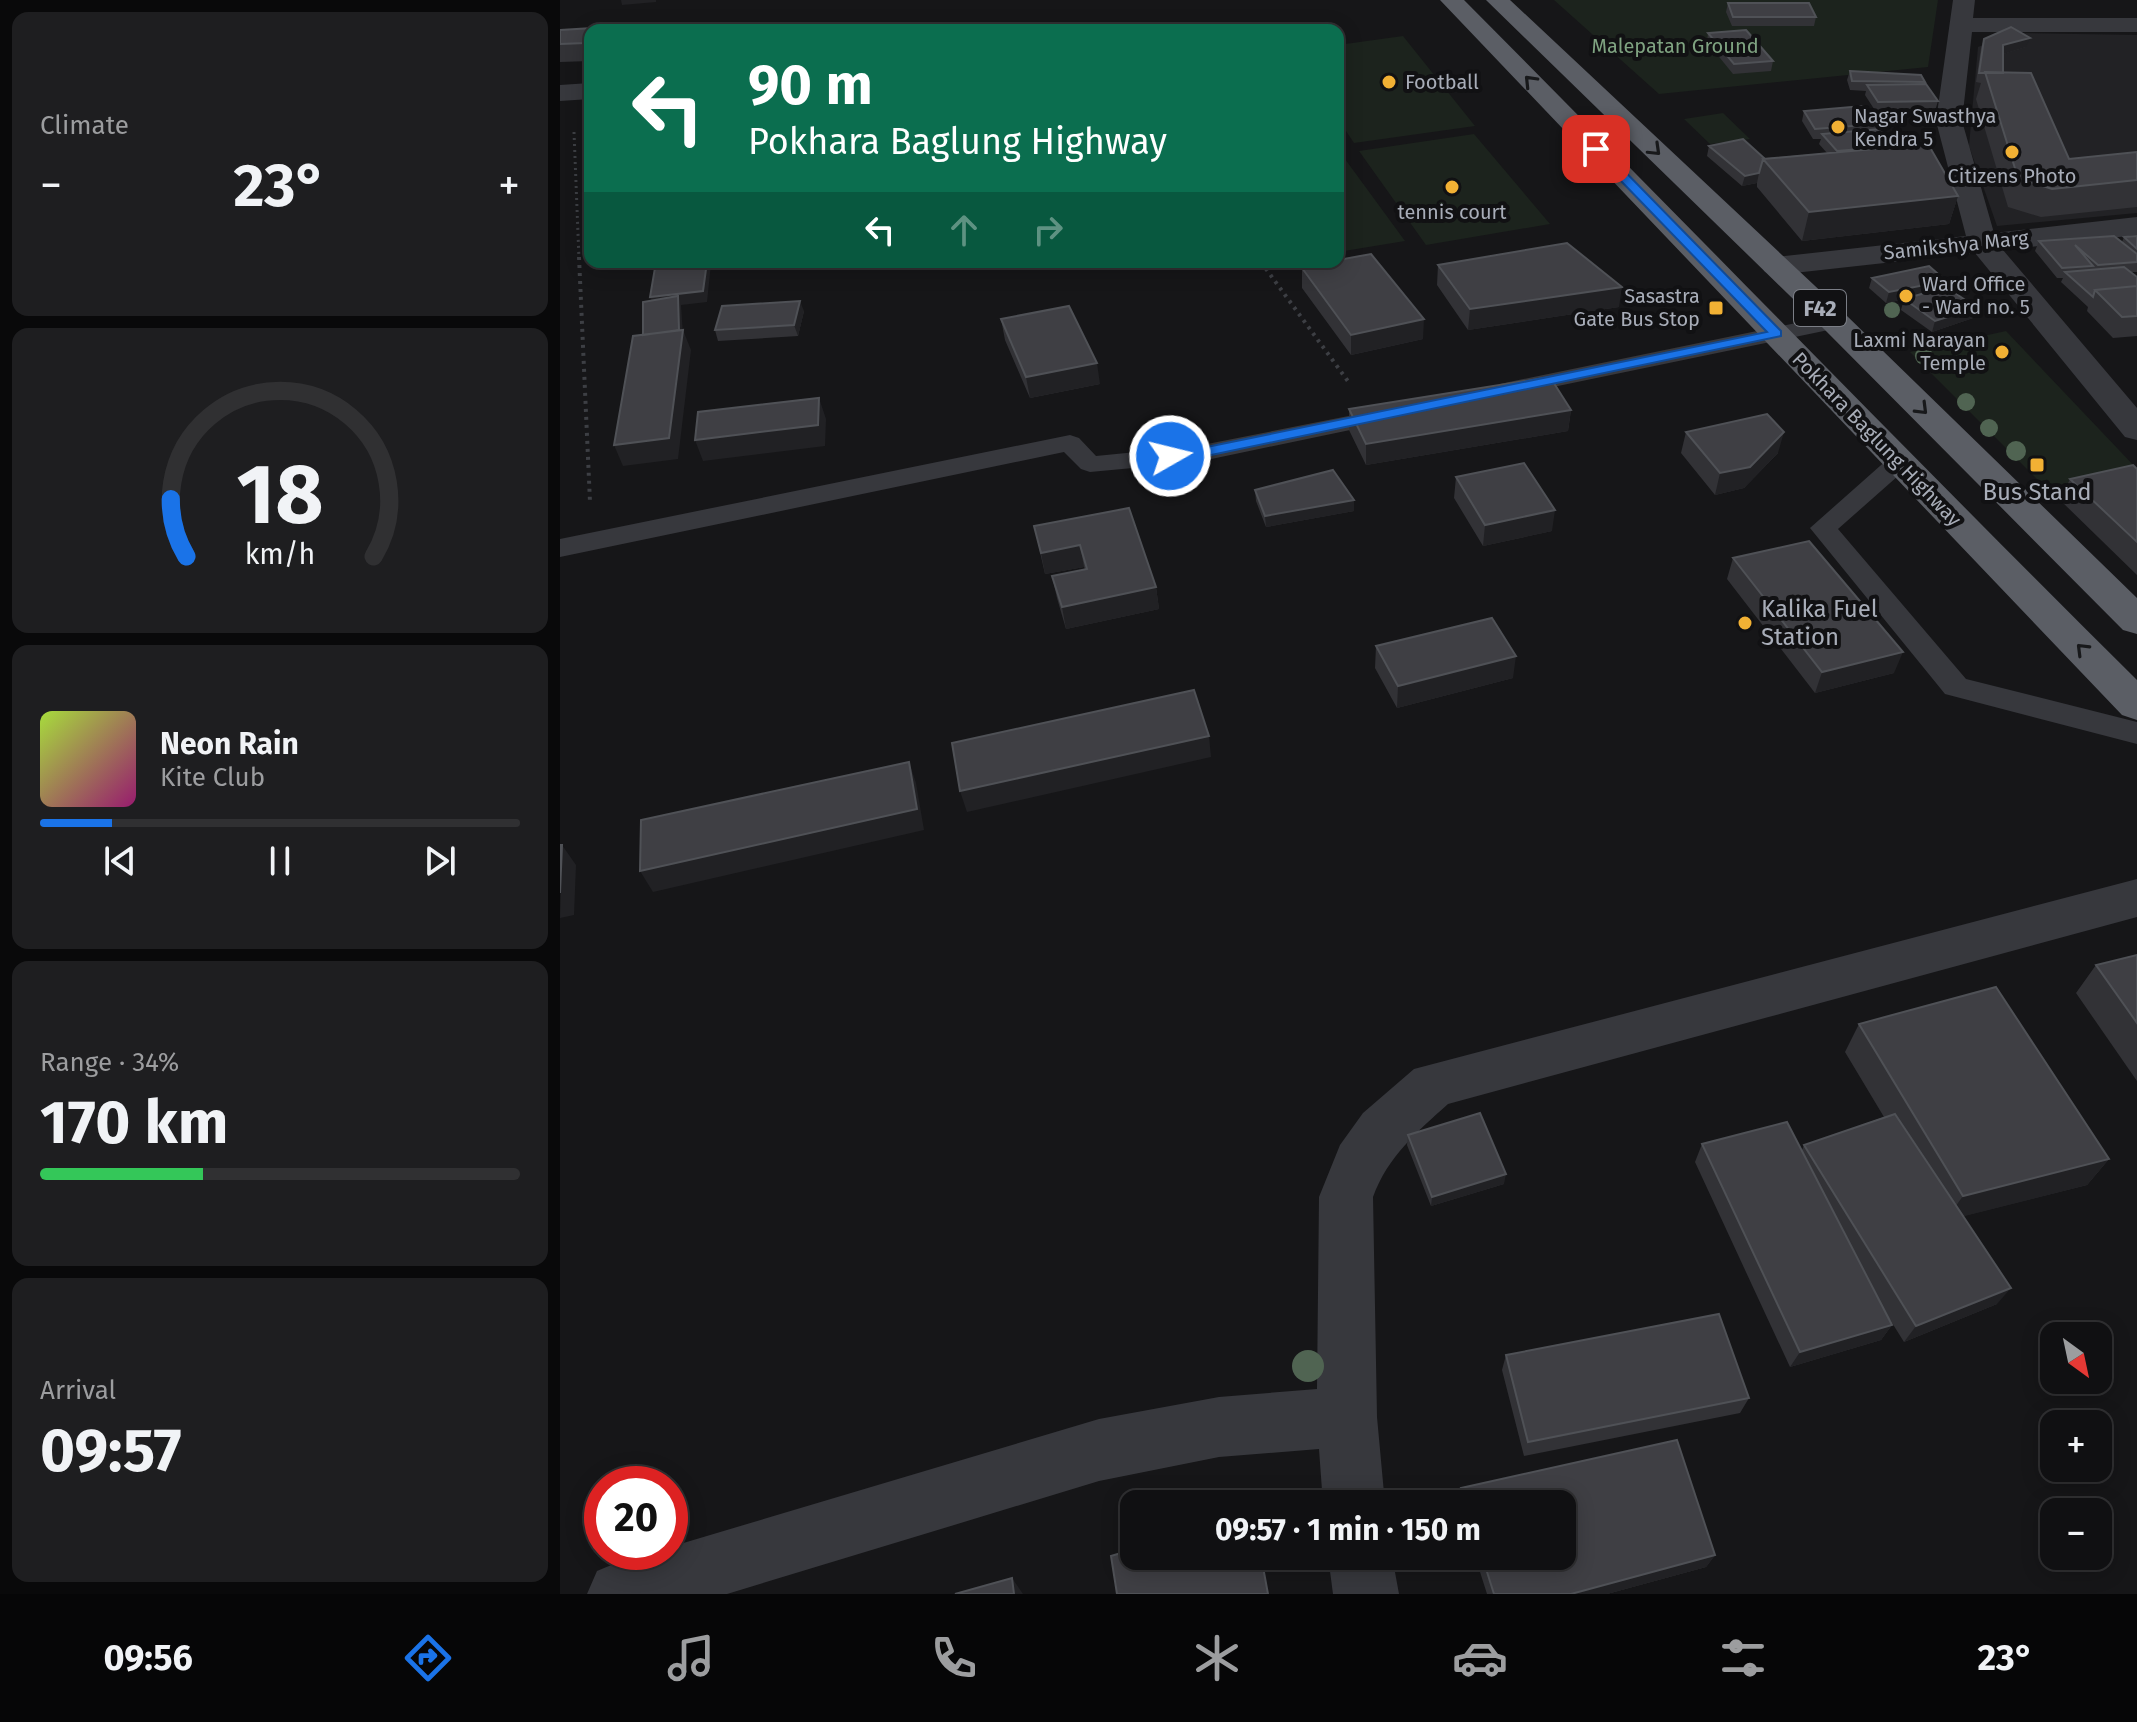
<!DOCTYPE html>
<meta charset="utf-8">
<style>
body{margin:0;font-family:"Fira Sans",sans-serif;background:#1e1e20;color:#f1f3f6;height:100vh;display:flex;flex-direction:column;font-size:30px;white-space:nowrap}
*{box-sizing:border-box;margin:0}
p{font-size:26px;color:#9c9d9f}
.icon{flex:none;width:44px;height:44px;fill:none;stroke:currentColor;stroke-width:2;stroke-linecap:round;stroke-linejoin:round}
.map{position:relative;flex:1;overflow:hidden}
.drawer{display:flex;flex-direction:column;gap:12px;padding:12px;background:#09090a;width:560px}
.drawer>*{flex:none}
.guide{position:absolute;left:24px;top:24px;width:760px;height:244px;border-radius:16px;box-shadow:0 4px 20px #0003,0 0 0 2px #303032;background:#0b6e4f;color:#fff;overflow:hidden}
.needle{width:52px;rotate:147deg}
.buttons{position:absolute;left:1480px;top:1322px;display:grid;gap:16px}
.buttons a{display:grid;place-items:center;width:72px;height:72px;border-radius:16px;background:#101012;box-shadow:0 4px 20px #0003,0 0 0 2px #303032;font-size:40px}
.speed{position:absolute;left:24px;top:1466px;display:flex;gap:16px;font-size:40px;font-weight:700;text-align:center}
.speed>*{display:grid;place-content:center;width:104px;height:104px;border-radius:50%;background:#101012;box-shadow:0 4px 20px #0003,0 0 0 2px #303032;line-height:1}
.speed .limit{border:12px solid #d22;background:#fff;color:#111}
.pin{position:absolute;display:grid;place-items:center;width:68px;height:68px;color:#fff;margin:-34px;border-radius:16px;box-shadow:0 4px 12px #0006}
.me{position:absolute;width:88px;margin:-44px;rotate:82deg;stroke-linejoin:round;filter:drop-shadow(0 0 6px #0008)}
.turn{display:flex;align-items:center;gap:28px;height:168px;padding:0 32px;font-size:36px}
.turn .icon{width:104px;height:104px;stroke-width:2.5}
.turn b{display:block;font-size:56px;line-height:68px}
.lanes{display:flex;align-items:center;height:76px;padding:0 32px;background:#0003;justify-content:center;gap:40px;direction:ltr}
.lanes .off{opacity:.35}
.big{font-size:60px;font-weight:700;line-height:1.1}
.drawer .card{flex:1;display:flex;flex-direction:column;justify-content:center;gap:12px;min-width:0;padding:0 28px;border-radius:16px;background:#1e1e20}
.drawer .dial{align-items:center;gap:0}
.dial svg{height:208px;overflow:visible;fill:none;stroke:#303032;stroke-width:7;stroke-linecap:round;text-anchor:middle}
.dial text{fill:#f1f3f6;stroke:none}
.song{display:flex;align-items:center;gap:24px}
.cover{width:96px;height:96px;border-radius:12px;background:linear-gradient(135deg,hsl(80 70% 55%),hsl(320 70% 35%))}
.played{height:8px;border-radius:4px;background:linear-gradient(90deg,#1a73e8 15%,#303032 15%)}
.keys{display:flex;justify-content:space-around;direction:ltr}
.heat{display:flex;justify-content:space-between;align-items:center;font-size:44px;direction:ltr}
.charge{height:12px;border-radius:6px;background:linear-gradient(90deg,#34c759 34%,#303032 0)}
.trip{position:absolute;left:560px;top:1490px;width:456px;height:80px;border-radius:16px;background:#101012;box-shadow:0 4px 20px #0003,0 0 0 2px #303032;font-weight:700;line-height:80px;text-align:center}
.dock{display:flex;height:128px;justify-content:space-around;align-items:center;background:#060607;color:#9c9d9f}
.dock .icon{width:56px;height:56px}
.dock .on{color:#1a73e8}
.dock b{font-size:36px;color:#f1f3f6}
main{display:flex;flex:1;min-height:0}
.map>svg:first-child{display:block}
</style>
<main>
<section class="drawer">
<div class="card"><p>Climate</p>
<div class="heat"><a>−</a><b class="big">23°</b><a>+</a></div>
</div>
<div class="card dial"><svg viewBox="0 0 100 80">
<path d="M14 69A42 42 0 1 1 86 69"/>
<path d="M14 69A42 42 0 0 1 8 47" stroke="#1a73e8"/>
<text x="50" y="56" font-size="32" font-weight="700">18</text>
<text x="50" y="72" font-size="11">km/h</text>
</svg></div>
<div class="card">
<div class="song"><i class="cover"></i><div><b>Neon Rain</b><p>Kite Club</p></div></div>
<div class="played"></div>
<div class="keys"><svg class="icon" aria-label="previous" viewBox="0 0 24 24"><path d="M18 5L8 12l10 7zM5 5v14"/></svg><svg class="icon" aria-label="pause" viewBox="0 0 24 24"><path d="M8 5v14M16 5v14"/></svg><svg class="icon" aria-label="next" viewBox="0 0 24 24"><path d="M6 5l10 7-10 7zM19 5v14"/></svg></div>
</div>
<div class="card"><p>Range · 34%</p><b class="big">170 km</b><div class="charge"></div></div>
<div class="card"><p>Arrival</p><b class="big">09:57</b></div>
</section>
<div class="map">
<svg width="1577" height="1594" viewBox="0 0 1577 1594">
<rect width="100%" height="100%" fill="#161618"/>
<path fill="#222225" d="M1452,33l125,2v178l-140,13 -28,-80 9,-99z"/>
<path fill="#1c231d" d="M994,0h384l-10,67 -269,27z
M843,36l72,90 -121,17 -16,-24v-74z
M1163,113l27,26 -40,5 -26,-25z
M914,134l76,90 -124,21 -67,-94z
M785,159l60,82 -67,11v-92z
M1446,331l131,138 -91,19 -136,-136z"/>
<g fill="none" stroke-linecap="round" stroke-linejoin="round">
<path stroke="#3d3f44" stroke-width="3" stroke-dasharray="2 4" stroke-linecap="butt" d="M14,132l5,127"/>
<path stroke="#3d3f44" stroke-width="4" stroke-dasharray="3 5" stroke-linecap="butt" d="M19,257l11,245
M701,262l89,122"/>
<path fill="#37383d" fill-rule="evenodd" d="M1275,315l8,2 3,5 -3,5 -334,69 -9,-2 -3,-5 3,-5 9,-2z
M829,408l9,2 3,5 -3,5 -201,42 -107,10 -9,-3 -17,-17 -504,105v-18l510,-104 9,3 17,18 101,-10z
M1338,455l9,3 4,5 -4,5 -69,61 128,150 171,43v22l-192,-50 -135,-166 79,-70z"/>
<path fill="#37383d" fill-rule="evenodd" d="M1393,0h22l-2,18h164v14h-165l-10,89 32,112 143,-16v18l-134,15 134,158v32l-12,-3 -150,-184 -199,22 -11,-3 -4,-6 4,-6 11,-3 190,-21 -30,-115z
M30,83v16l-30,2v-16z
M1577,879v38l-689,187c-31,28 -60,52 -75,93l4,220 8,87h-62l-4,-55 -100,8 -120,24 -372,113h-140l10,-23c24,-10 47,-19 73,-19v-5l429,-128 120,-22 98,-8 2,-192 21,-52 23,-32 51,-44z
M768,1556h64l7,38h-66z"/>
<path fill="#5b5e65" fill-rule="evenodd" d="M880,0h24c225,226 446,455 673,680v40l-15,-5z
M926,0h24l336,315 291,283v36l-14,-4 -299,-301z"/>
</g>
<g fill="#506452">
<circle cx="1368" cy="139" r="7"/>
<circle cx="1332" cy="310" r="8"/>
<circle cx="1364" cy="356" r="9"/>
<circle cx="1406" cy="402" r="9"/>
<circle cx="1429" cy="428" r="9"/>
<circle cx="1456" cy="451" r="10"/>
<circle cx="748" cy="1366" r="16"/>
</g>
<path fill="#323236" d="M1168,3l88,14 -2,9h-82l-6,-14z
M34,28v2h-4v31l-30,1v-32z
M1148,33l65,28 -2,10 -38,3 -26,-32z
M1424,39l42,8 -23,7v19l66,86 68,-7v55l-96,10 -33,-10 -32,-108 5,-16 -5,-1 5,-34z
M1290,71l75,11 -1,2 14,17 -3,10 -59,1 -11,-17 1,-4 -16,-1 -3,-10z
M1244,111l74,13 -2,6 18,17 64,49 -9,28 -147,17 -45,-54v-4l-15,3 -35,-30 2,-10 55,12 63,-5 -8,-9 2,-5h-8l-11,-18z
M1577,236v36h-6l6,5v59l-24,2 -26,-27 1,-4 -27,-25 2,-4h-6l-22,-27 4,-10 83,1 2,-5z
M878,265l181,42 -151,23 -31,-45z
M742,268l121,71 -72,16 -49,-67z
M1312,278l74,3 -3,7 30,30 -41,14 -31,-22 3,-11h2l-20,4 -17,-15z
M244,311l-6,25 -80,5 -3,-11z
M441,319l99,65 -70,14 -25,-58z
M789,409l222,1 -3,21 -202,34 -17,-35z
M1126,432l92,21 -34,35 -29,7 -34,-42z
M1577,469v106l-77,-75 10,-21z
M896,477l96,54 -69,15 -29,-48z
M695,490l99,21 -88,16 -10,-26z
M474,526l122,61 3,22 -93,20 -9,-31 -5,-22 33,-6 -1,-3 -39,7z
M1173,558l161,115 -79,20 -88,-114z
M816,646l137,32 -116,30 -22,-40z
M1577,955v126l-61,-88 20,-28z
M1299,1024l250,135 -22,26 -124,31 34,88 -93,38 -15,-24 3,7 -11,15 -91,27 -95,-205 7,-18 100,6 2,-5 80,-28 -39,-65z
M848,1135l96,49 -73,22 -24,-61z
M946,1355l243,43 -9,15 -216,43 -22,-86z
M1117,1440l38,115 -9,12 -99,27h-120l-12,-38h87v-52h-103v-3l2,-13z"/>
<path fill="#212124" d="M61,0h35v2l-34,3z
M30,34v23l-5,-14z
M1470,38l-4,9 -26,8 3,-10z
M1199,173l-2,10 -15,3 3,-10z
M1398,196l-9,28 -147,17 7,-29z
M147,262h4v2l-4,38 -26,3 2,30v-5l8,20 -13,109 -55,7 -9,-21 33,-96 7,-41 -4,-11z
M429,262h20l-19,5z
M1386,281l-4,10 -56,12 3,-11z
M1062,287l-3,20 -151,23 2,-21z
M240,301l4,10 -6,25 -4,-11z
M1417,308l-4,10 -41,14 3,-11z
M864,319l-1,20 -72,16v-20z
M537,363l3,21 -70,14 -4,-21z
M259,398l7,21 -1,27 -122,15 -8,-21z
M1011,410l-3,21 -202,34v-21z
M1224,432l-6,21 -34,35 -29,7 5,-22z
M794,500v11l-88,16 -1,-11z
M995,510l-3,21 -69,15 2,-21z
M520,545l4,22 -39,7 -4,-21z
M596,587l3,22 -93,20 -4,-22z
M1343,652l-9,21 -79,20 7,-21z
M956,656l-3,22 -116,30 1,-22z
M649,736l2,21 -244,55 -7,-21z
M349,762l7,21 8,47 -271,62 -13,-21z
M2,845l14,20 -2,50 -14,3z
M1549,1159l-22,26 -142,36 18,-25z
M946,1174l-2,10 -73,22 1,-9z
M1451,1288l-14,16 -93,38 12,-16z
M1332,1325l-11,15 -91,27 10,-15z
M1155,1555l-9,12 -99,27h-36z
M452,1578l11,16h-9z"/>
<path fill="#3f3f44" stroke="#4f5156" stroke-width="2" d="M1168,3h81l7,14h-83z
M1451,27l19,11 -27,7v28h-24l5,-34z
M34,28l-2,2h-2v4l-5,9 -25,1v-14z
M1186,30l27,31 -39,3 -26,-31z
M1290,71l71,4 4,7 -73,-1z
M1425,72l46,1 38,86 68,-7v28l-85,9 -34,-11z
M1366,84l12,17 -60,1 -11,-17z
M1303,106l15,18 -63,5 -11,-18z
M1320,129l15,17 -58,5 -15,-17z
M1183,139l21,19 -1,1 -4,14 -14,3 -36,-30z
M1368,144l30,52 -149,16 -46,-53z
M1554,236l23,18v8l-39,3 -23,-20 18,21 -31,2 -23,-27z
M1577,236v13l-13,-12z
M1007,243l55,44 -152,22 -32,-44z
M811,254l53,65 -73,16 -49,-67 29,-6h7v-2z
M96,262h51l-4,29 -53,6z
M1369,266l17,15 -57,11 -17,-14z
M1564,267l13,10v9l-42,4 -2,7 -28,-25z
M1577,286v30l-15,1 -27,-27z
M1386,287l31,21 -42,13 -31,-22z
M118,296l1,34 -36,5v-33z
M240,301l-6,24 -79,5 7,-24z
M509,306l28,57 -71,14 -25,-58z
M123,330l-14,108 -55,7 19,-109z
M990,377l21,33 -205,34 -17,-35z
M259,398l-1,27 -123,15 3,-28z
M1207,414l17,18 -34,35 -30,6 -34,-41z
M964,463l31,47 -70,15 -29,-48z
M1573,465l4,4v73l-67,-63z
M773,470l21,30 -89,16 -10,-26z
M569,508l27,79 -94,20 -10,-31 35,-7 -7,-24 -39,8 -7,-27z
M1249,541l94,111 -81,20 -89,-114z
M932,618l24,38 -118,30 -22,-40z
M634,690l15,46 -249,55 -8,-48z
M349,762l8,47 -277,62 1,-51z
M0,845h2l-2,48z
M1577,955v68l-41,-58z
M1436,987l113,172 -146,37 -104,-172z
M920,1113l26,61 -74,23 -24,-62z
M1335,1114l116,174 -95,38 -112,-181z
M1227,1122l105,203 -92,27 -98,-208z
M1159,1314l30,84 -221,44 -22,-87z
M1117,1440l38,115 -144,39h-77l-12,-38h80v-52h-96l-5,-16z
M574,1549v7h127l7,38h-151l-6,-38z
M452,1578l2,16h-59z"/>
<defs><path id="oneway-chevron" d="M-2-3.5L2.5 0L-2 3.5" fill="none" stroke-width="1.6" stroke-linecap="round" stroke-linejoin="round" transform="scale(2)"/></defs>
<g stroke="#18191b">
<use href="#oneway-chevron" transform="translate(970 81) rotate(-134)"/>
<use href="#oneway-chevron" transform="translate(1095 150) rotate(44)"/>
<use href="#oneway-chevron" transform="translate(1362 409) rotate(45)"/>
<use href="#oneway-chevron" transform="translate(1522 649) rotate(-135)"/>
</g>
<path fill="#1a73e8" stroke="#114b97" stroke-width="2" d="M1032,146h8l181,185v5l-584,122 -32,1v-6l32,-4 570,-117 -175,-181z"/>
<g fill="#f2b134" stroke="#111113" stroke-width="3">
<circle cx="829" cy="82" r="8"/>
<circle cx="1278" cy="127" r="8"/>
<circle cx="1452" cy="152" r="8"/>
<circle cx="892" cy="187" r="8"/>
<circle cx="1346" cy="296" r="8"/>
<rect x="1148" y="300" width="16" height="16" rx="4"/>
<circle cx="1442" cy="352" r="8"/>
<rect x="1469" y="457" width="16" height="16" rx="4"/>
<circle cx="1185" cy="623" r="8"/>
</g>
<g text-anchor="middle" stroke-width="8" stroke-linejoin="round" paint-order="stroke">
<g font-size="20" fill="#7fa381" stroke="#111113">
<text x="1115" y="53">Malepatan Ground</text>
</g>
<g font-size="20" fill="#a8adb8" stroke="#111113" text-anchor="start">
<text x="845" y="89">Football</text>
<text x="1294" y="123">Nagar Swasthya<tspan x="1294" dy="23">Kendra 5</tspan></text>
<text x="1452" y="183" text-anchor="middle">Citizens Photo</text>
<text x="892" y="219" text-anchor="middle">tennis court</text>
<text x="1362" y="291">Ward Office<tspan x="1362" dy="23">- Ward no. 5</tspan></text>
<text x="1140" y="303" text-anchor="end">Sasastra<tspan x="1140" dy="23">Gate Bus Stop</tspan></text>
<text x="1426" y="347" text-anchor="end">Laxmi Narayan<tspan x="1426" dy="23">Temple</tspan></text>
</g>
<g font-size="20" fill="#a8adb8" stroke="#111113">
<text transform="translate(1396 245) rotate(-6)" y="7">Samikshya Marg</text>
<text transform="translate(1317 439) rotate(46)" y="7">Pokhara Baglung Highway</text>
</g>
<rect fill="#111113" stroke="#7b7e86" stroke-width="2" x="1234" y="290" width="52" height="36" rx="6"/>
<g font-size="22" font-weight="bold" fill="#a8adb8">
<text x="1260" y="316">F42</text>
</g>
<g font-size="24" fill="#a8adb8" stroke="#111113">
<text x="1477" y="500">Bus Stand</text>
<text x="1201" y="617" text-anchor="start">Kalika Fuel<tspan x="1201" dy="28">Station</tspan></text>
</g>
</g>
</svg>
<div class="buttons">
<a><svg class="needle" viewBox="-14 -14 28 28"><path d="M0-13l5 13h-10z" fill="#e53935"/><path d="M0 13l5-13h-10z" fill="#9c9d9f"/></svg></a>
<a>+</a>
<a>−</a>
</div>
<div class="speed"><div class="limit">20</div></div>
<div class="pin" style="left:1036px;top:149px;background:#d93025"><svg class="icon" aria-label="arrive" viewBox="0 0 24 24"><path d="M6 21V4h12l-3 4 3 4H6"/></svg></div>
<svg class="me" style="left:610px;top:456px" viewBox="-20 -20 40 40"><circle r="17" fill="#1a73e8" stroke="#fff" stroke-width="3"/><path d="M0-11L8 9 0 5-8 9z" fill="#fff"/></svg>
<div class="trip">09:57 · 1 min · 150 m</div>
<div class="guide">
<div class="turn"><svg class="icon" aria-label="left" viewBox="0 0 24 24"><path d="M17 20v-9H6M10 6l-5 5 5 5"/></svg><div><b>90 m</b>Pokhara Baglung Highway</div></div>
<div class="lanes"><svg class="icon" aria-label="left" viewBox="0 0 24 24"><path d="M17 20v-9H6M10 6l-5 5 5 5"/></svg><svg class="icon off" aria-label="ahead" viewBox="0 0 24 24"><path d="M12 20V5M6 11l6-6 6 6"/></svg><svg class="icon off" aria-label="right" viewBox="0 0 24 24"><path d="M7 20v-9h11M14 6l5 5-5 5"/></svg></div>
</div>
</div>
</main>
<nav class="dock">
<b>09:56</b>
<svg class="icon on" aria-label="directions" viewBox="0 0 24 24"><path d="M12 3l9 9-9 9-9-9zM9 14v-3h6M13 9l2 2-2 2"/></svg>
<svg class="icon" aria-label="music" viewBox="0 0 24 24"><path d="M9 18V5l10-2v13"/><circle cx="6" cy="18" r="3"/><circle cx="16" cy="16" r="3"/></svg>
<svg class="icon" aria-label="phone" viewBox="0 0 24 24"><path d="M5 4h4l2 5-3 2q2 4 5 5l2-3 5 2v4C11 20 4 13 5 4z"/></svg>
<svg class="icon" aria-label="climate" viewBox="0 0 24 24"><path d="M12 3v18M4 7l16 10M4 17L20 7"/></svg>
<svg class="icon" aria-label="car" viewBox="0 0 24 24"><path d="M5 17H2v-5l4-1 3-4h7l3 4 3 1v5h-3M9 17h6M6 11h13"/><circle cx="7" cy="17" r="2"/><circle cx="17" cy="17" r="2"/></svg>
<svg class="icon" aria-label="filters" viewBox="0 0 24 24"><path d="M4 7h16M4 17h16"/><circle cx="9" cy="7" r="2"/><circle cx="15" cy="17" r="2"/></svg>
<b>23°</b>
</nav>
